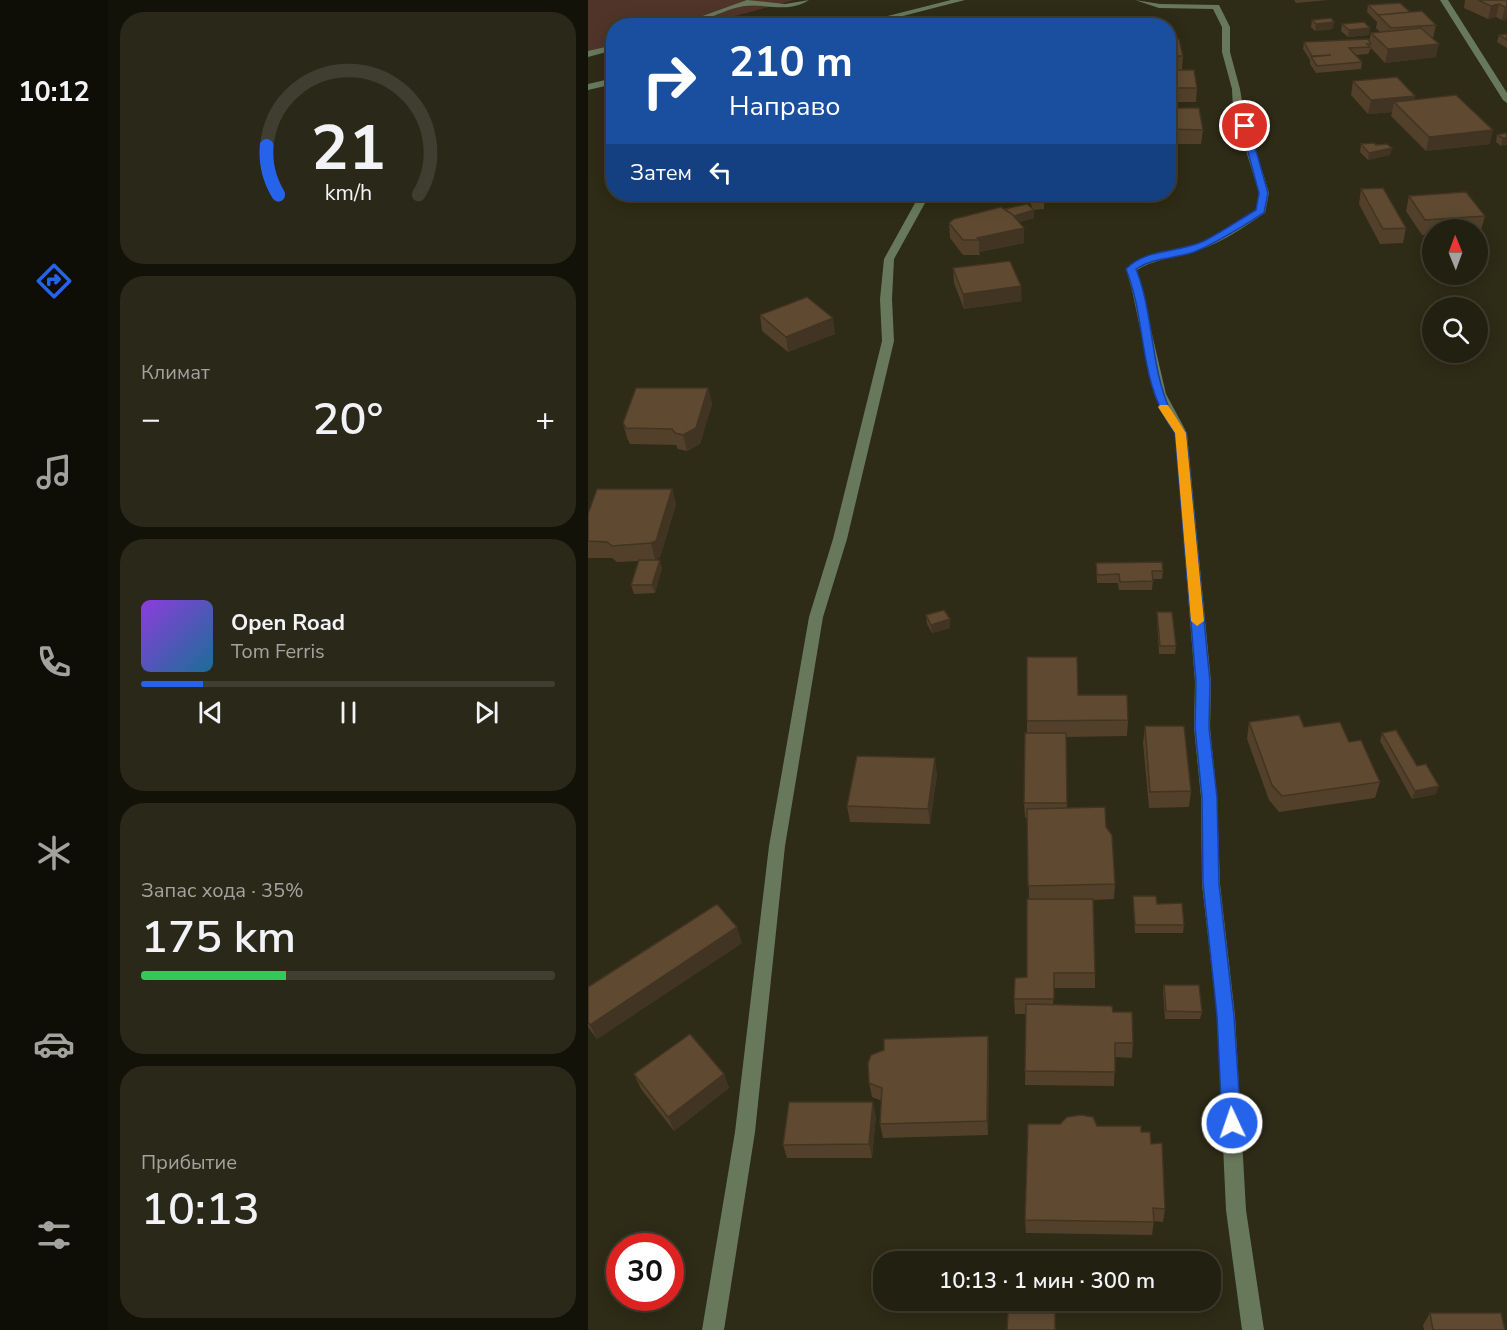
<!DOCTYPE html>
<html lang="ru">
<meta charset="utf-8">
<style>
body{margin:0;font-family:"Nunito Sans",sans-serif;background:#2a2819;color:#f1f3f6;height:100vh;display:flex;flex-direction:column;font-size:22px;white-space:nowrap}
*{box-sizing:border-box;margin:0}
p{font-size:20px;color:#a2a39f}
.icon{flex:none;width:33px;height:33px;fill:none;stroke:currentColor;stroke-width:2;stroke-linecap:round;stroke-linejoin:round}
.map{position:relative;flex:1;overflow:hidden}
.sheet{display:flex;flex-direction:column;gap:12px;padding:12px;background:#131209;width:480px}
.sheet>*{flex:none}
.top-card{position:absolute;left:18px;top:18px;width:570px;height:183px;border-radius:24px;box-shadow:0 3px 15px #0003,0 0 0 2px #3f3e30;background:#1a4fa0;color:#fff;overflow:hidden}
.needle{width:39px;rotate:359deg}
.fabs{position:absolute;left:834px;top:219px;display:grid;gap:12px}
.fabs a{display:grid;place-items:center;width:66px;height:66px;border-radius:50%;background:#222010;box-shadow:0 3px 15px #0003,0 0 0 2px #3f3e30;font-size:30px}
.speed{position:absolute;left:18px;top:1233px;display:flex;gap:12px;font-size:30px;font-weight:700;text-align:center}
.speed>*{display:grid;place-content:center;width:78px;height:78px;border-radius:50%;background:#222010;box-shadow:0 3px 15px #0003,0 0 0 2px #3f3e30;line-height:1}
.speed .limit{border:9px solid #d22;background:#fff;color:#111}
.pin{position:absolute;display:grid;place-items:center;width:51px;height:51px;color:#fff;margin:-26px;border:3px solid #fff;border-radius:50%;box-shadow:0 2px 6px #0007}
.me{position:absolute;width:66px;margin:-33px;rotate:357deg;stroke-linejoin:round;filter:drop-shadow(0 0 4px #0008)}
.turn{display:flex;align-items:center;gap:21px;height:126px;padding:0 24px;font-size:27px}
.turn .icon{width:78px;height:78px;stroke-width:2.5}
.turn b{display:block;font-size:42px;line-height:51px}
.then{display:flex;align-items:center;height:57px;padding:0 24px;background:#0003;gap:12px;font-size:22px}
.big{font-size:45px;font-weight:600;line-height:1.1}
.sheet .card{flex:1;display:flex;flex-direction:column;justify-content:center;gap:9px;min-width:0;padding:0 21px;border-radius:24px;background:#2a2819}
.sheet .dial{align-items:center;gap:0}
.dial svg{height:156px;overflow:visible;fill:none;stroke:#3f3e30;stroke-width:7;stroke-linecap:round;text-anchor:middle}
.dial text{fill:#f1f3f6;stroke:none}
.song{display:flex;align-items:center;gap:18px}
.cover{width:72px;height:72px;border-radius:9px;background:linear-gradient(135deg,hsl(270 70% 55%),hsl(200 70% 35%))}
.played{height:6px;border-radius:3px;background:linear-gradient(90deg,#2563eb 15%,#3f3e30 15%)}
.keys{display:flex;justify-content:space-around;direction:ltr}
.heat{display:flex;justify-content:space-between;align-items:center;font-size:33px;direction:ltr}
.charge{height:9px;border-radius:4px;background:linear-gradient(90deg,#34c759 35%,#3f3e30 0)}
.trip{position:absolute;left:285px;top:1251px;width:348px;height:60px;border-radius:24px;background:#222010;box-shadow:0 3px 15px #0003,0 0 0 2px #3f3e30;font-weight:600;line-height:60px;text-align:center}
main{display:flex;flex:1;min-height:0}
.dock{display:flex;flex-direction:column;width:108px;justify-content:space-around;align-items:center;background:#0e0d06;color:#a2a39f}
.dock .icon{width:42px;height:42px}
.dock .selected{color:#2563eb}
.dock b{font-size:27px;color:#f1f3f6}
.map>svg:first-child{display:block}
</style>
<main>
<nav class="dock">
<b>10:12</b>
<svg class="icon selected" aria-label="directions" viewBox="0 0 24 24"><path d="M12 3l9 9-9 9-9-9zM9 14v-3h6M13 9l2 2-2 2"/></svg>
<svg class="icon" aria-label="music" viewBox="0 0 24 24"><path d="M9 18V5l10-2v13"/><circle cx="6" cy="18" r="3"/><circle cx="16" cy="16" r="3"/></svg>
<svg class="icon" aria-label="phone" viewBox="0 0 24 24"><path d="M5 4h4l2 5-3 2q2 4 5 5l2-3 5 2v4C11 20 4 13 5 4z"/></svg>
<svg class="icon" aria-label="climate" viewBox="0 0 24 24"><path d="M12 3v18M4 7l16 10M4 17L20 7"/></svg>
<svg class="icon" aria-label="car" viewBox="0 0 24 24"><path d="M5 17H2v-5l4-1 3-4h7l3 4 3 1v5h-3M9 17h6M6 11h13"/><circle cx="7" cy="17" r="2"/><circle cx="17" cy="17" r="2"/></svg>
<svg class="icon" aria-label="filters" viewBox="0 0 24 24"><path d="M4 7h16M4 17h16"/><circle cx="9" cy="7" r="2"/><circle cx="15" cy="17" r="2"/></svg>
</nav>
<section class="sheet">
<div class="card dial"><svg viewBox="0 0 100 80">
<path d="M14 69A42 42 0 1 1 86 69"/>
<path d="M14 69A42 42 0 0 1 8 44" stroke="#2563eb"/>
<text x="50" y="56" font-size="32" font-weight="700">21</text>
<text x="50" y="72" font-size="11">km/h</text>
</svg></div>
<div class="card"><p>Климат</p>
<div class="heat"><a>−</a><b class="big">20°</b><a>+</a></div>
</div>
<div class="card">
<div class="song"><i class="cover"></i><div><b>Open Road</b><p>Tom Ferris</p></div></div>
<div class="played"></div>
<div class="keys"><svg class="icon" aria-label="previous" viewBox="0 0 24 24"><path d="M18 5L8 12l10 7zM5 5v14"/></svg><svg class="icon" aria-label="pause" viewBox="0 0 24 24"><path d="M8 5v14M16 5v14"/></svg><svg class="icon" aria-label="next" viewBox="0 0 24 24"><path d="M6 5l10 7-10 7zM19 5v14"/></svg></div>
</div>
<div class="card"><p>Запас хода · 35%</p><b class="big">175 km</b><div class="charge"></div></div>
<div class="card"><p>Прибытие</p><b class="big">10:13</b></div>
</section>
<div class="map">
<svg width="919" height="1330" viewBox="0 0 919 1330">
<rect width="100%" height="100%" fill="#2e2b16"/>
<path fill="#513429" d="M0,0h206l-92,25 -88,1 -1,21 -25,6z"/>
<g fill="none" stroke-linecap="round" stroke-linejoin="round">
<path fill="#68795b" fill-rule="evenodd" d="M159,0l38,4 24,-4c-21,14 -43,3 -65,6 -24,4 -44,20 -69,20z
M363,0h14l-101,26h-16z
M547,0l25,4 59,1 11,22v25l10,37 3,19 26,85 -4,20c-21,14 -42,29 -66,37 -21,8 -43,8 -62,20l29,124 21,39 24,249 -1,46 7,69 3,87 15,132 11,194 18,120h-22l-16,-120 -9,-194 -15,-132 -1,-87 -7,-69 1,-46 -20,-249 -21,-39 -22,-104 -6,-21c17,-18 47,-16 69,-24 22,-9 42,-22 61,-35l3,-17 -26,-85 -1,-19 -10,-37v-25l-9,-18 -54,-1z
M852,0h8l59,93v10l-4,-3z
M26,45v5l-26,7v-6z
M26,78v6l-26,6v-6z
M332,194h10l-36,65 -2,40 2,42 -47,198 -24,78 -38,229 -30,286 -31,198h-22l33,-198 34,-286 40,-229 24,-78 49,-198 -2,-42 4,-40z"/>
</g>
<path fill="#52402a" d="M706,0h34l-32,3z
M877,0h42v19l-5,1 -6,-3 -8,2 -24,-11z
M780,5l42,7 26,13 -3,13h-1l4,19 -51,6 -14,-15 -3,6 -13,1 7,7 -1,7 -45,4 -6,-9v-4l-7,-11 1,-7 65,-1 2,-8 9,-1 -4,-4 1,-6 -10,-10z
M724,20l21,9 -18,2 -4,-4z
M754,24l27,11 -21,2 -7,-6z
M919,34v14l-10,-6 2,-7z
M580,39l15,17 -1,14h-14z
M580,70l29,18 -1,14h-24l-4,3z
M765,81l62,19 75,44 -64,7 -35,-35 1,-4 -24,2 -17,-19z
M580,108l35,22 -2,14h-33z
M918,133l-5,13 -5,-4 1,-7z
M773,144l31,4 -2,7 -22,5 -8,-8z
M773,189l45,39 -3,15 -23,1 -21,-40z
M441,194h12l3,7v8l-11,1 1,8 -15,4 5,21 -45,9 1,3h-17l-13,-17 -1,-15 56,-14 28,1 -4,-11z
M476,194h38v7l-37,1z
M821,196l76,20 -4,14 -3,1v-1h-46v4l-10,1 -16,-24z
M365,268l69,33 -58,8 -10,-26z
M172,315l75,19 -47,18 -26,-21z
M120,388l4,16 -12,40 -13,7 -9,-2 -2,-4 -46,-1 -3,-6 -4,-15z
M84,489l4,16 -16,52 -5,3h-7l14,8 -7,25 -21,1 -3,-9 8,-24 -22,1 -5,-4h-24v-44z
M508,563l67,8 -1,8h-9l-1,11h-33l-1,-7h-21z
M569,612l19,34 -1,8h-16l-2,-34z
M338,615l24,13 -18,5 -5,-9z
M439,657l51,38 50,25 -1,16 -61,1 1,71 39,19 9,57 -1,15 -21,1 2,73v15h-41l-1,17 60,7 20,31 -1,15 -17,-1 -1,29 -89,-1 1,-71h-11l-1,-15 13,-22 2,-78 -2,-81h-2l-1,-15 3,-70z
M661,722l55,5 45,15 31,40 -5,16 -96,14 -10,-12 -22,-61z
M557,726l46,65 -2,16 -40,1 -6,-65z
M794,733l35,33 19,28 -24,5 -32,-58z
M349,774l-7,50 -80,-2 -3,-16z
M545,896l24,8 27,21 -1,8h-48l-2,-29z
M154,943l-145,96 -9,-12v-40z
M576,985l38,27 -2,7h-35l-2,-27z
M400,1036l1,15 -1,84 -105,3 -3,-14 2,-23 -10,-4 -3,-14z
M46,1074h90l5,14 -55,43 -33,-42z
M288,1116l-4,42h-85l-4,-13z
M472,1124l37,2 44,6 10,12 14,65 -2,13 -9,-1 -2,14 -126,-2 -1,-13z
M842,1313l75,17h-81l-1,-5z"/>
<path fill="#423422" d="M911,4l-3,13 -8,2 3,-13z
M917,7h2v12l-5,1z
M746,22l-1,7 -18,2 1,-7z
M782,28l-1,7 -21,2 1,-7z
M851,44l-3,13 -51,6 3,-14z
M585,88l-1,14 -4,3 1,-13z
M827,96l-2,14 -19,-8 -2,10 -24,2 3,-14z
M905,130l-3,14 -64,7 3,-14z
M915,138h4v7l-6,1z
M804,148l-2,7 -22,5 1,-7z
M446,210v8l-23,7v-8z
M436,228v15l-45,9v-12l-2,-2z
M433,286l1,15 -58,8 -1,-15z
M245,318l2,16 -47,18 -2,-15z
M120,388l4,16 -12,40 -13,7 -4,-16z
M84,489l4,16 -16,52 -5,3 -4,-17z
M72,560l2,8 -7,25 -3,-8z
M362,619v9l-18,5 -1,-8z
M347,758l2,16 -7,50 -2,-15z
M851,786l-3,8 -24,5 3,-8z
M149,927l5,16 -145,96 -7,-14z
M400,1036l1,15 -1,84 -1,-14z
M136,1074l5,14 -55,43 -6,-14z
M285,1102l3,14 -4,42 -3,-14z"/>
<path fill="#5f4a31" stroke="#423422" stroke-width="1.5" d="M890,0h29v7h-2l-6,-3 -8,2z
M812,3l10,9 -32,3 1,1 -11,-11z
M834,11l14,14 -45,3 -13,-13z
M743,18l3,4 -18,2 -4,-4z
M776,22l6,6 -21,2 -7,-6z
M833,28l18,16 -51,5 -17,-16z
M919,34v6l-8,-5z
M580,39h11l4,17h-15z
M780,39l3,5h-4l3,3 -21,1 13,14 -45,4 -6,-9 20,-2 -19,1 -8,-14z
M580,70h26l3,18h-24l-5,4z
M809,77l18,19 -44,4 -18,-19z
M868,95l37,35 -64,7 -35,-35z
M580,108h31l4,22 -35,-1z
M918,133l1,5h-4l-6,-3z
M786,143l2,2 11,-1 5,4 -23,5 -8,-9z
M795,188l23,40 -23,1 -22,-40z
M878,192l19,24 -60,4 -16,-24z
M442,194h11l3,7 -11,1z
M477,195v-1h29z
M439,204l7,6 -20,6 -9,-7z
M413,207l11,7 12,14 -47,10 2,2h-16l-14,-17 5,-4z
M422,261l11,25 -58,8 -10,-26z
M219,297l26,21 -47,19 -26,-22z
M48,388h72l-12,40 -13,7 -8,-2 -3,-4 -46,-1 -3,-5z
M9,489h75l-16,52 -5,2 -39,3 -5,-4 -19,-1v-27z
M51,560h21l-8,25h-21z
M574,562l1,9h-11l1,10 -33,1 -1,-8 -22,1 -1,-12z
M356,610l6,9 -19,6 -5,-10z
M569,612h15l4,34h-16z
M439,657h50l1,38h49l1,25 -101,1z
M711,715l5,12 36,-5 9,20 12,-2 19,42 -98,14 -10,-11 -23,-63z
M557,726h39l7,65 -41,1z
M808,730l21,36 9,-2 13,22 -24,5 -33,-58z
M437,733h41l1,70h-43z
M269,756l78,2 -7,51 -81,-3z
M517,807l1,20 6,8 3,49 -87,2 -1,-77z
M545,896h23l1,8 25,-1 2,22h-49z
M439,899h66l2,74h-41v26h-40l1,-21 12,-1z
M129,904l20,23 -147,98 -2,-3v-35z
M576,985h35l3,27 -36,-1z
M438,1004l86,2 1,6h19l1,31h-18v29l-90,-1z
M102,1034l34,40 -56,43 -34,-43z
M400,1036l-1,85 -107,3 2,-36 -13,-5 -1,-20 3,-8 13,-5v-11z
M201,1102h84l-4,42 -86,1z
M493,1115l12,2 4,9h44v6h9l1,12 11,-1 3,66 -12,-1 1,14 -129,-2 3,-96h32l7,-7z
M420,1313h47v17h-48z
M842,1313h71l4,17h-72z"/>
<path fill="#2563eb" stroke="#184099" stroke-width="1.5" d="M657,124l4,2 19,67 -4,20c-23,14 -45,29 -70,39 -20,7 -40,5 -58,17 18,45 14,97 34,141 4,8 11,16 16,23l24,249 -1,46 8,69 2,87 15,132 7,107 -3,6 -6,3 -7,-3 -3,-6 -5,-107 -14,-132 -1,-87 -7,-69 1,-46 -21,-249c-38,-52 -27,-108 -49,-164 20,-21 53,-16 78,-28 18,-9 35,-21 52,-31l3,-17 -18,-67z"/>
<path fill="#f59e0b" d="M572,405h8l18,28 18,188 -7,5 -6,-5 -16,-188 -17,-26z"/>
</svg>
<div class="fabs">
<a><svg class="needle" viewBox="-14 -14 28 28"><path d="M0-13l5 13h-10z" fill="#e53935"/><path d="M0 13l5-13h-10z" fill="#a2a39f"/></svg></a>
<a><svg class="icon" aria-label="search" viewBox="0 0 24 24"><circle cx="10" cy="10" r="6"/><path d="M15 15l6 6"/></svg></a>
</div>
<div class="speed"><div class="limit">30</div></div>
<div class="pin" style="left:657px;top:126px;background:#d93025"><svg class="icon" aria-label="arrive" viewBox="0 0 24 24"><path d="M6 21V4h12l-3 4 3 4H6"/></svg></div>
<svg class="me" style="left:644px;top:1123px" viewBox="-20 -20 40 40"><circle r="17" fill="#2563eb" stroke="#fff" stroke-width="3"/><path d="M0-11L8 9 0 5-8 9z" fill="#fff"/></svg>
<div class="trip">10:13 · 1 мин · 300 m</div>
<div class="top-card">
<div class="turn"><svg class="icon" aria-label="right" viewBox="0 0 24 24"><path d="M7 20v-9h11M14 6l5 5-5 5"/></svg><div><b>210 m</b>Направо</div></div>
<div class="then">Затем<svg class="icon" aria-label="left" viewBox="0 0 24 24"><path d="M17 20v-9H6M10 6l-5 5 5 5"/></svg></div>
</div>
</div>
</main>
